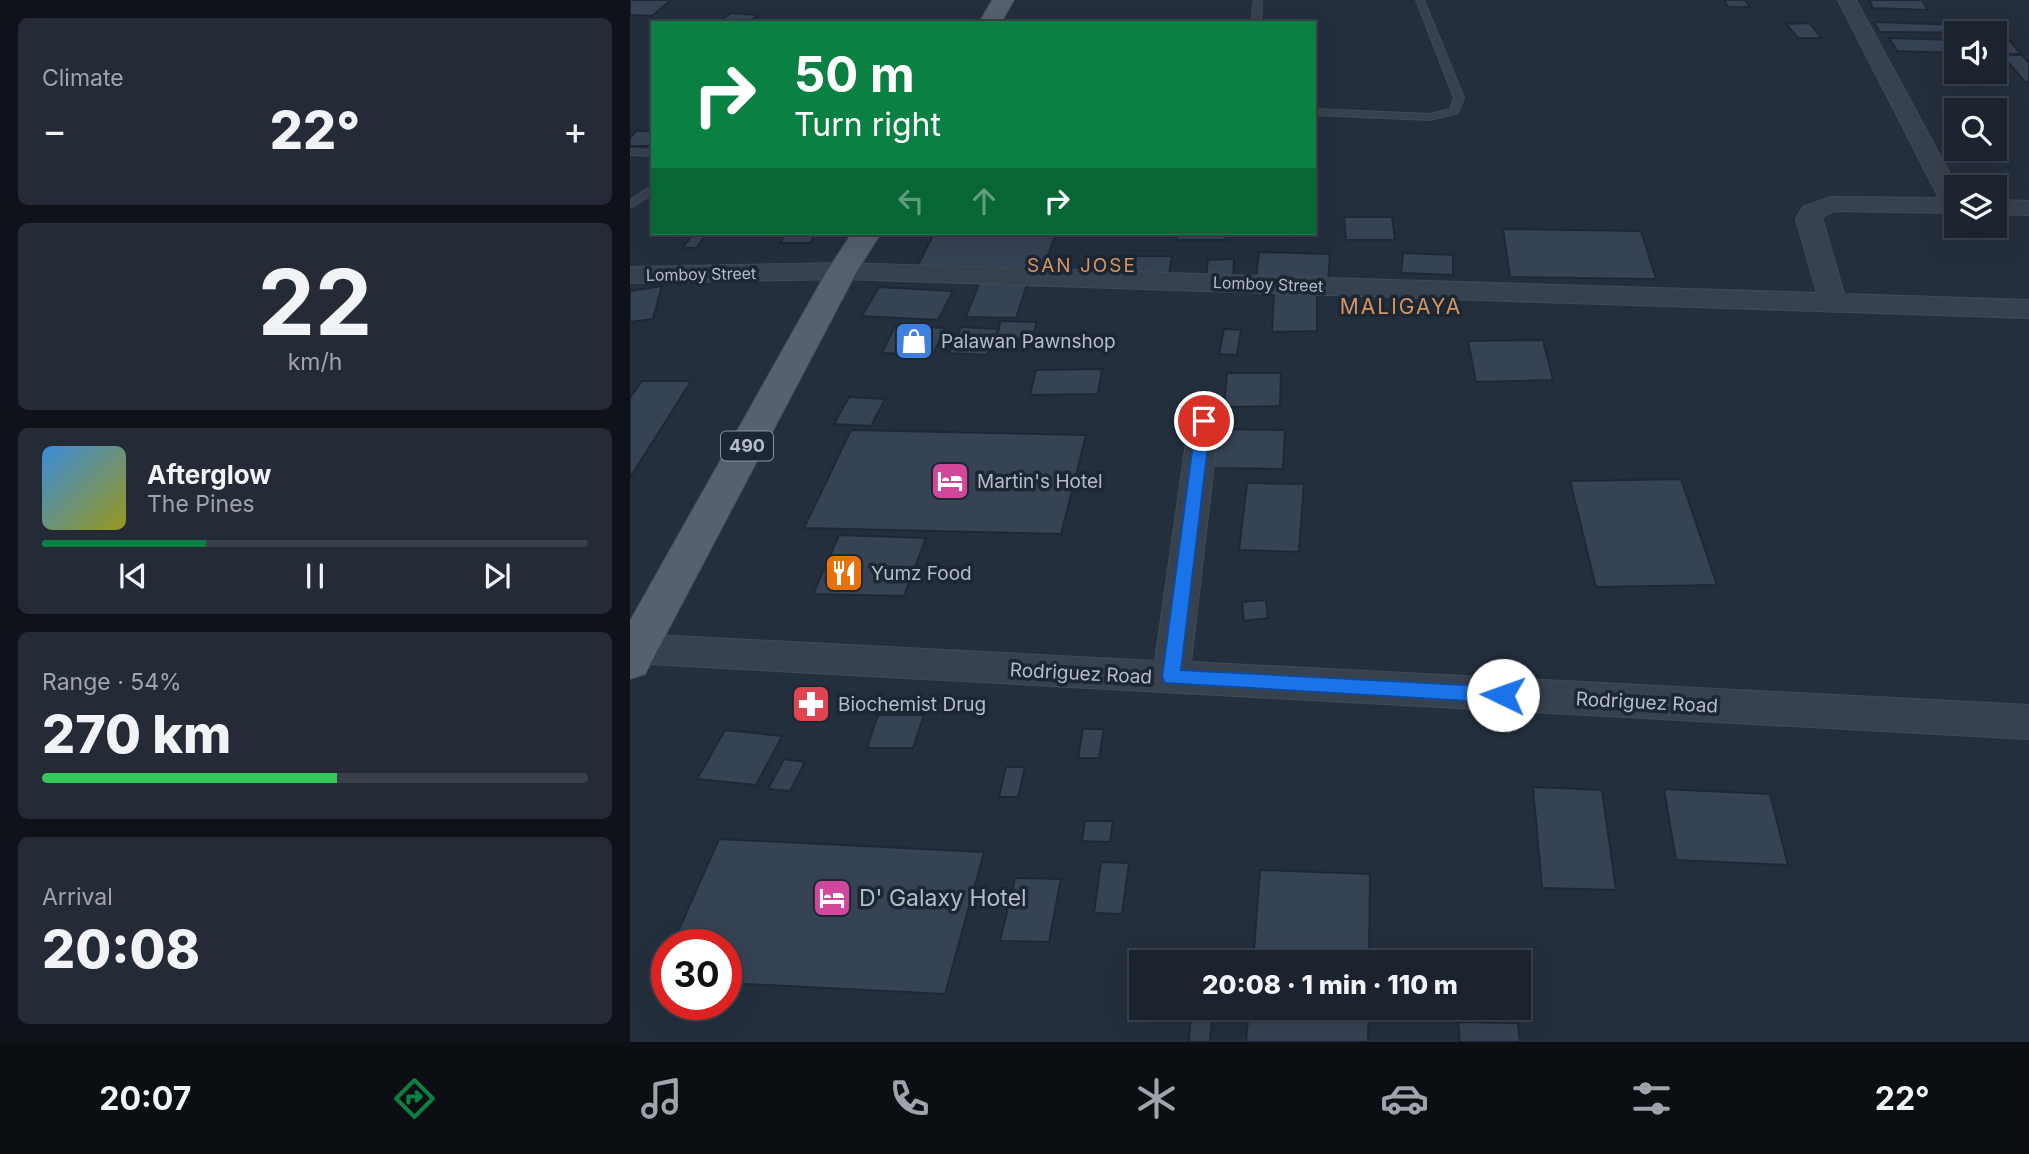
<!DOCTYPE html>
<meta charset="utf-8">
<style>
body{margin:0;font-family:Inter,sans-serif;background:#242b36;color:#f1f3f6;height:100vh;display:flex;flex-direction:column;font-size:26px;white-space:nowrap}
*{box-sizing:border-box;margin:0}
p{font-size:23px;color:#a0a4aa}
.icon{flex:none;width:38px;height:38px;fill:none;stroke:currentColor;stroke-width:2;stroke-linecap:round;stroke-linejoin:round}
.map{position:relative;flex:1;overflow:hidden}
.details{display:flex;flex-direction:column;gap:18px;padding:18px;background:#0f1319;width:630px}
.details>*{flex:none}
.top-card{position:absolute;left:21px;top:21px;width:665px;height:214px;border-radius:0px;box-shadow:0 7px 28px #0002,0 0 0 2px #39404a;background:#0b8043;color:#fff;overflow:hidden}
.controls{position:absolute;left:1314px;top:21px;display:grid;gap:14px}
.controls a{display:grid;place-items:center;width:63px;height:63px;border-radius:0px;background:#1b232e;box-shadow:0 7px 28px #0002,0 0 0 2px #39404a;font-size:35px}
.speed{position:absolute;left:21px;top:929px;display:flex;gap:14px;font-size:35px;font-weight:700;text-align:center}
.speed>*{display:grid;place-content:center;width:91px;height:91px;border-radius:50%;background:#1b232e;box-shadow:0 7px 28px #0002,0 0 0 2px #39404a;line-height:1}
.speed .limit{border:10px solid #d22;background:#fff;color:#111}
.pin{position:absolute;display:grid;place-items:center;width:60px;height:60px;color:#fff;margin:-30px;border:4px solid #fff;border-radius:50%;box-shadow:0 2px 7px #0007}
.me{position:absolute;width:77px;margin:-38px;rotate:273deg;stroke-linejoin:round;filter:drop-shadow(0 0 5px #0008)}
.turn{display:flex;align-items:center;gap:24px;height:147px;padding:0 28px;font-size:32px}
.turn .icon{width:91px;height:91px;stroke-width:2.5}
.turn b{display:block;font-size:49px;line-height:60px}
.lanes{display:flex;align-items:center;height:66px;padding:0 28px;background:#0003;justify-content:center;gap:35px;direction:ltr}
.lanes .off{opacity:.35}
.big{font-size:52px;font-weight:800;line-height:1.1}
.details .card{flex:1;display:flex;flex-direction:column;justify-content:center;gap:10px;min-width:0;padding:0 24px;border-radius:10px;background:#242b36}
.details .dial{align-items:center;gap:0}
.dial b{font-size:91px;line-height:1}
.song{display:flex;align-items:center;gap:21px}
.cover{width:84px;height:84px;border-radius:10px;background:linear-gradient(135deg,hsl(210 70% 55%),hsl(60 70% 35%))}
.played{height:7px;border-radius:4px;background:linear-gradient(90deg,#0b8043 30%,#39404a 30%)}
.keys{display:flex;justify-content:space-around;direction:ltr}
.heat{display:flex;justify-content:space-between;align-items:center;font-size:38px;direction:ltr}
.charge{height:10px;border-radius:5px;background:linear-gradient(90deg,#34c759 54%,#39404a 0)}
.trip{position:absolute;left:499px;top:950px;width:402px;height:70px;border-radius:0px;background:#1b232e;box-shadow:0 7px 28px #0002,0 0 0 2px #39404a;font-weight:800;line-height:70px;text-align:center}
.tabs{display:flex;height:112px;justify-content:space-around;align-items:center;background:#0b0e12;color:#a0a4aa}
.tabs .icon{width:49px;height:49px}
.tabs .on{color:#0b8043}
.tabs b{font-size:32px;color:#f1f3f6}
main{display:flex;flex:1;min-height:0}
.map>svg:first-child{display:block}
</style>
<main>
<section class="details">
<div class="card"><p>Climate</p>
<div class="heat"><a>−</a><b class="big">22°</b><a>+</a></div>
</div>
<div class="card dial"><b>22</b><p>km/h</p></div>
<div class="card">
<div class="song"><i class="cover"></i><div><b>Afterglow</b><p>The Pines</p></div></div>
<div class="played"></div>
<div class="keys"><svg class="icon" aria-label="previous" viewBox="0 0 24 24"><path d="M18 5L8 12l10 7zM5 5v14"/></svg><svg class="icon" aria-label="pause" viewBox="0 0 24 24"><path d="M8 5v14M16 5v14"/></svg><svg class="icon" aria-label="next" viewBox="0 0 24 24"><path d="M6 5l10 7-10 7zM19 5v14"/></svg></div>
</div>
<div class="card"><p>Range · 54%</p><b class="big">270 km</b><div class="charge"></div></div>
<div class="card"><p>Arrival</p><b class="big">20:08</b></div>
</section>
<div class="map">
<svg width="1399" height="1042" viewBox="0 0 1399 1042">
<rect width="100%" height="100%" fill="#242f3e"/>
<path fill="#364354" stroke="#1f2835" stroke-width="2" d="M0,0h41l-19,16 -22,-1z
M1094,0h21l5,7h-22z
M1239,0h53l6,10 -55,-2z
M101,13l27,2 -9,8h-31z
M1244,22l119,4 7,10 -5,-3 -115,-1z
M1179,23l13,15h-24l-12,-14z
M1259,38l67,2v13l-59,-2z
M1365,40l15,1 11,13h-26z
M1372,55h20l7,8v19h-4z
M6,131h17v15h-23v-8z
M714,217h48l3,23h-49z
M873,229l138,2 15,48 -146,-2z
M156,233h30l-6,10h-30z
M304,233h122l-13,37 -126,-3z
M465,233h45l-1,3h-45z
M547,233h49v7h-50z
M62,235h14l-10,13h-13z
M629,252l71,2 -2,27 -72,-2z
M773,253l50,2v20l-52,-2z
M491,256h51l-3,19h-52z
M604,259l-1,17h-27l2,-16z
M350,281l48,1 -12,36 -50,-1z
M32,286l-9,33 -23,3v-31z
M249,287l74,4 -15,29 -76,-4z
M644,293h43v38l-45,1z
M371,321l36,1 -5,17 -37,-1z
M265,326l50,2 -12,27 -51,-2z
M331,327l38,2 -12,26 -38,-2z
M594,329l17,1 -4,25 -18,-1z
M913,340l10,40 -77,2 -8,-41z
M472,369l-4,25 -68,1 6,-25z
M597,373h54l-1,33 -56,1z
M12,381h49l-61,97v-80z
M219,397l36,2 -14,27 -37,-2z
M573,429l82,1 -2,39 -86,-1z
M221,430l235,5 -25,99 -257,-6z
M1051,479l36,106 -121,2 -26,-106z
M617,483l57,1 -5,68 -60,-2z
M209,535l87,3 -22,58 -91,-2z
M636,600l2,18 -24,3 -2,-19z
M248,715h46l-11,33h-46z
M453,729h21l-5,29h-21z
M95,730l57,6 -26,49 -59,-6z
M154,759l21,3 -15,29 -22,-2z
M376,767h19l-7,30h-19z
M903,787l69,3 14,100 -74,-2z
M1034,789l106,5 18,71 -112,-5z
M455,821h28l-3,21 -28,-1z
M89,839l265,13 -39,142 -219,-11v-38h-54z
M471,862l28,1 -7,51 -28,-1z
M630,870l110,4 -1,88h-116z
M385,878l46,1 -12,63 -49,-1z
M619,1008h120l-1,34h-122z
M561,1010h22l-3,32h-21z
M828,1022l60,1 2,19h-60z"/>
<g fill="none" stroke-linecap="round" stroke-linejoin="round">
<g stroke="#414a57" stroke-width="2">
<path id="service" d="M624,0h8l-1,23h-10z
M786,0h8l40,98 -6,15 -28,7 -116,-5v-6l116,5 20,-5 4,-11z
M0,149l23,1v6l-23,-1z
M23,185v9l-23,14v-8z"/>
</g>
<g stroke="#414a57" stroke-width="2">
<path id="minor" d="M1208,0h18l101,187 -1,26 -122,-2 -12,6 22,77 185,6v18l-1187,-39 -212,4v-16l212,-4 975,30 -21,-74 7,-12 28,-10 108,1z
M1365,200l34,1v14l-34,-1z
M574,410l11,3 4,8 -28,241 838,43v34l-1399,-76v-26l6,-3 519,27 34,-240 4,-8z"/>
</g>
<g stroke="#414a57" stroke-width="2">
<path id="primary" d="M362,0h22l-13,23h-22z
M222,233h29l-24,38 -212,403 -15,5v-58l197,-350z"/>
</g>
<use href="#service" fill="#38414e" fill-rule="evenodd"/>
<use href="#minor" fill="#38414e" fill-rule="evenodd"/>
<use href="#primary" fill="#56606e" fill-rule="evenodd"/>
</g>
<path fill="#1a73e8" stroke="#114b97" stroke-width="2" d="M574,415l7,6 -30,249 322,17 7,2 3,6 -3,5 -7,3 -338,-20 -3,-6 34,-256z"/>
<defs>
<g id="shop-square" transform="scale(2.0125)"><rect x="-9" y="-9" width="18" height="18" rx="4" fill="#3f7fe0" stroke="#1d2633"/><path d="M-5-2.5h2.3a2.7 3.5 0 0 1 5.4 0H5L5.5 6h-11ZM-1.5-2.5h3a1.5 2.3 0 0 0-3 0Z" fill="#fff"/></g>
<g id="hotel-square" transform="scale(2.0125)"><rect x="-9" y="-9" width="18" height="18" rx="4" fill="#d1479c" stroke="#1d2633"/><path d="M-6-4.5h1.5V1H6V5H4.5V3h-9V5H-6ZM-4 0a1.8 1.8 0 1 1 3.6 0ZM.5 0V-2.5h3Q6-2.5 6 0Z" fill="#fff"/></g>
<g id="restaurant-square" transform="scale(2.0125)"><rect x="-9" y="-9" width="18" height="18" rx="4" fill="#e8710a" stroke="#1d2633"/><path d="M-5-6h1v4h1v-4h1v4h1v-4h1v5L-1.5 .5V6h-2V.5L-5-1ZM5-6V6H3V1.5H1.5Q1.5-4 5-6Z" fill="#fff"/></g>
<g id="pharmacy-square" transform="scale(2.0125)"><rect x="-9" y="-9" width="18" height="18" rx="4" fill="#e0444e" stroke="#1d2633"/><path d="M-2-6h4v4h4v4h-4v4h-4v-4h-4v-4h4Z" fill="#fff"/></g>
</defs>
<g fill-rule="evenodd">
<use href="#shop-square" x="284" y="341"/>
<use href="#hotel-square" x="320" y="481"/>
<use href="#restaurant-square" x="214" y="573"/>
<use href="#pharmacy-square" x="181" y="704"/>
<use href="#hotel-square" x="202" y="898"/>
</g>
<g text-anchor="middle" stroke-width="7" stroke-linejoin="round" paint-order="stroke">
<g font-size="16" fill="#b4bcc9" stroke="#1d2633">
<text transform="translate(71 274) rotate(-1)" y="6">Lomboy Street</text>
<text transform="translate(638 284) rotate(2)" y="6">Lomboy Street</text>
</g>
<rect fill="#1d2633" stroke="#878f9c" stroke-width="2" x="91" y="431.5" width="52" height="29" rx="5"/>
<g font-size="18" font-weight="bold" fill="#b4bcc9">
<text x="117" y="452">490</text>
</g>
<g font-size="19" letter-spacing="2" fill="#d59563" stroke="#1d2633">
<text x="452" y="272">SAN JOSE</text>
</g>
<g font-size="19" fill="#b4bcc9" stroke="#1d2633" text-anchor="start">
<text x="311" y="348">Palawan Pawnshop</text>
<text x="347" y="488">Martin's Hotel</text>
<text x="241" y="580">Yumz Food</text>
<text x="208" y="711">Biochemist Drug</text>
</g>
<g font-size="19" fill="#b4bcc9" stroke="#1d2633">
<text transform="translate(451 673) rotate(3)" y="7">Rodriguez Road</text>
<text transform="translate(1017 702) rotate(3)" y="7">Rodriguez Road</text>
</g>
<g font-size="21" letter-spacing="2" fill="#d59563" stroke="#1d2633">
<text x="771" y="314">MALIGAYA</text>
</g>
<g font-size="23" fill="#b4bcc9" stroke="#1d2633" text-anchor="start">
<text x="229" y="906">D' Galaxy Hotel</text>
</g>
</g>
</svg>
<div class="controls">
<a><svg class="icon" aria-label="sound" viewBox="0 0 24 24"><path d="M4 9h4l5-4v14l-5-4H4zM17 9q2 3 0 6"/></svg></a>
<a><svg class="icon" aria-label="search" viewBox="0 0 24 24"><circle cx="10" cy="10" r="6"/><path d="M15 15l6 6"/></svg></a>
<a><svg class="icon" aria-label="layers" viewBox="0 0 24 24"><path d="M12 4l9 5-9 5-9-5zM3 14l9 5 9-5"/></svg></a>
</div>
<div class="speed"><div class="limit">30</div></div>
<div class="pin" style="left:574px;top:421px;background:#d93025"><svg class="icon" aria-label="arrive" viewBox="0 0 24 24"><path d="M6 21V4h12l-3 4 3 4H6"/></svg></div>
<svg class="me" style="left:873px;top:695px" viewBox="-20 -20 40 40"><circle r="19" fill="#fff"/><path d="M0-13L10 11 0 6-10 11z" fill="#1a73e8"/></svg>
<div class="trip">20:08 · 1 min · 110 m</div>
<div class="top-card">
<div class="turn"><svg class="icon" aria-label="right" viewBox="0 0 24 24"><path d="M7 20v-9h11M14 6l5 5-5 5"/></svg><div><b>50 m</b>Turn right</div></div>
<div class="lanes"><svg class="icon off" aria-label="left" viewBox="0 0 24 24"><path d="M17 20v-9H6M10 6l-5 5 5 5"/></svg><svg class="icon off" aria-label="ahead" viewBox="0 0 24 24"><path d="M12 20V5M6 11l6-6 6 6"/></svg><svg class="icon" aria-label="right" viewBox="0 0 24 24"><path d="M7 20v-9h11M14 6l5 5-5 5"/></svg></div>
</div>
</div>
</main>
<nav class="tabs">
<b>20:07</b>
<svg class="icon on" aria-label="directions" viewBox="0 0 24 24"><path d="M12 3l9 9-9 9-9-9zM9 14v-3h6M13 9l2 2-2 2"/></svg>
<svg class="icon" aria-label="music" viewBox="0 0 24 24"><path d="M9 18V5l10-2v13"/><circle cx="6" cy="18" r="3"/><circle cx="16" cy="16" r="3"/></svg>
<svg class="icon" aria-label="phone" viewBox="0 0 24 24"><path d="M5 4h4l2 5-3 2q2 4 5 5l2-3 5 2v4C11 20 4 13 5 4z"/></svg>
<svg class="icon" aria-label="climate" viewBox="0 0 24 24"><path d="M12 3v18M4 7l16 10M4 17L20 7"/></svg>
<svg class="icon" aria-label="car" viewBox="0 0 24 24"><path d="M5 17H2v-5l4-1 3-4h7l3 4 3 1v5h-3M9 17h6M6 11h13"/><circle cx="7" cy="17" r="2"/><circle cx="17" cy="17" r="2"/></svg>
<svg class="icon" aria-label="filters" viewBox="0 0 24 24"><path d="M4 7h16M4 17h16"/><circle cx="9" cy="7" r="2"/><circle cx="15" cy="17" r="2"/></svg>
<b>22°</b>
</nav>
